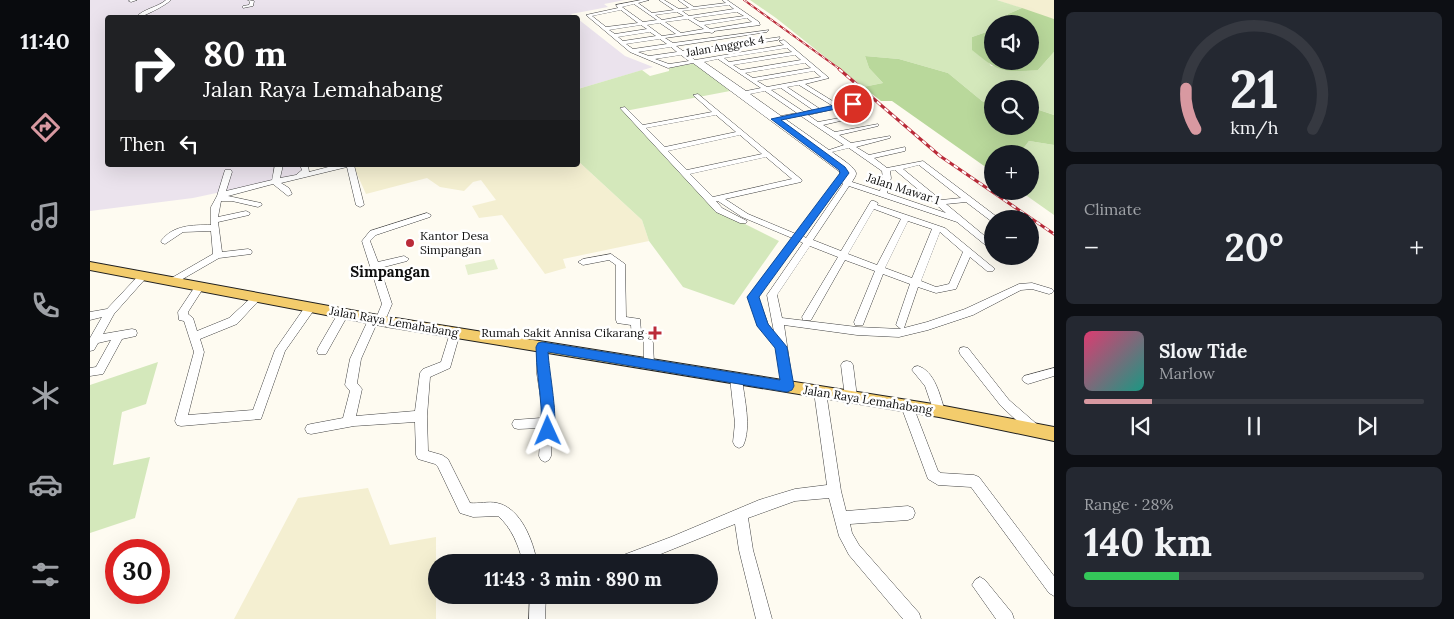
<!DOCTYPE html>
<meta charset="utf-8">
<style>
body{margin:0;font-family:Lora,serif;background:#242831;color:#f1f3f6;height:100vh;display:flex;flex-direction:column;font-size:19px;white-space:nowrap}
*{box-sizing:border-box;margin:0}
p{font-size:16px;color:#9ea1a6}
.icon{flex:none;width:28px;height:28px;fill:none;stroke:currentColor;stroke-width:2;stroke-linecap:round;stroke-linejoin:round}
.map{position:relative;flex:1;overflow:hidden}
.details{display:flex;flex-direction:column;gap:12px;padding:12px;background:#0d0f14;width:400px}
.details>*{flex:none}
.hud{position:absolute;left:15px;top:15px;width:475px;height:152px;border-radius:5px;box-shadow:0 5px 20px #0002;background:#202124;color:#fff;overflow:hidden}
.controls{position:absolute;left:894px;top:15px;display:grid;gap:10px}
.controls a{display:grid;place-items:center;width:55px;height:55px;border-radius:50%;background:#171b24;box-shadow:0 5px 20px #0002;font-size:25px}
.speed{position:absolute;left:15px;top:539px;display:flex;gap:10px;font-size:25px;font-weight:700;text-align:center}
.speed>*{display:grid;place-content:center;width:65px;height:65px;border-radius:50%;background:#171b24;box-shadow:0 5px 20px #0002;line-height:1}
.speed .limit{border:8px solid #d22;background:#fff;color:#111}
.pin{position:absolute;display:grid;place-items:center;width:42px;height:42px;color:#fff;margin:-21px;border:2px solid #fff;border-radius:50%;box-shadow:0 1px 5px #0007}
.me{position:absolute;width:55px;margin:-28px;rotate:359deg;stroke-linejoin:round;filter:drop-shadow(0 0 4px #0008)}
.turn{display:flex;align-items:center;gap:18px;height:105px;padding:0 15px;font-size:22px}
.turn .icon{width:65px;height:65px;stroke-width:2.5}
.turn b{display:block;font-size:35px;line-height:42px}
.then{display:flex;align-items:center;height:48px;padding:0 15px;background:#0003;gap:10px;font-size:19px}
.big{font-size:38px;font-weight:800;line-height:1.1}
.details .card{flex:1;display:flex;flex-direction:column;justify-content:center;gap:8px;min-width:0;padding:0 18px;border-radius:8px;background:#242831}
.details .dial{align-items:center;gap:0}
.dial svg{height:130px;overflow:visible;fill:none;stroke:#363941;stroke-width:7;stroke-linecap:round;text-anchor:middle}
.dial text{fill:#f1f3f6;stroke:none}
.song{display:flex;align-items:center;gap:15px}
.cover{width:60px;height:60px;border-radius:8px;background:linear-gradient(135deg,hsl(340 70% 55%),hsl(170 70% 35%))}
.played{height:5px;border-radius:2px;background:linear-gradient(90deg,#d899a1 20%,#363941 20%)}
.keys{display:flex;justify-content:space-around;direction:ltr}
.heat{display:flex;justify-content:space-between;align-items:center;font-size:28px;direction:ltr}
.charge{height:8px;border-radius:4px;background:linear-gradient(90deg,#34c759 28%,#363941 0)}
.trip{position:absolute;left:338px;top:554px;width:290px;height:50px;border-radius:25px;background:#171b24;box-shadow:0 5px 20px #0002;font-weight:800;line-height:50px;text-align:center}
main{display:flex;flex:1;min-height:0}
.tabs{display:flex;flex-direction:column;width:90px;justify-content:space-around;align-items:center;background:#090b0e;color:#9ea1a6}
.tabs .icon{width:35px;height:35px}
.tabs .active{color:#d899a1}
.tabs b{font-size:22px;color:#f1f3f6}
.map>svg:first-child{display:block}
</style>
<main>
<nav class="tabs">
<b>11:40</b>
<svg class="icon active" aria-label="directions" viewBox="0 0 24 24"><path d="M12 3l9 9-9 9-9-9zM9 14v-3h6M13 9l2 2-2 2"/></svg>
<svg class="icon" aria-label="music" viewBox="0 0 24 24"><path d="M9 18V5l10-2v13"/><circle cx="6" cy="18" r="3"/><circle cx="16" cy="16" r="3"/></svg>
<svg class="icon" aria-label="phone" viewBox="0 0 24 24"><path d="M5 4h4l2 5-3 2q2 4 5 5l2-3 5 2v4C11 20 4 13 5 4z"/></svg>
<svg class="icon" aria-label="climate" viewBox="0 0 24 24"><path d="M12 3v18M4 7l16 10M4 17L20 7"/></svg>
<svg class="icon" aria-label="car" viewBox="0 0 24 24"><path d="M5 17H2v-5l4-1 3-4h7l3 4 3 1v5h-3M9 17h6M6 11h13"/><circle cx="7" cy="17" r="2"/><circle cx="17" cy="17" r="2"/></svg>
<svg class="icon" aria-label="filters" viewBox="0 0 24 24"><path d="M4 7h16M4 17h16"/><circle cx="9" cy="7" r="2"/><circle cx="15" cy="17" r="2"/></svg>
</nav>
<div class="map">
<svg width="964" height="619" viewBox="0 0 964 619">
<rect width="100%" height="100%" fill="#fefbf1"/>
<path fill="#ebe3ed" d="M0,0h535l-21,4 4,3 -37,7 5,4h-468v147h194l2,9 -111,24 -103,13z
M488,19l47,37 28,11 -75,22z"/>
<path fill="#f4efd1" d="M907,0h57v19l-11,-3z
M488,161l64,59 7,21 -86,18 3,9 -21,6 -43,-59 -23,3 -7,-12 24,-6 -15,-20 -8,2 -9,9 -24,-4 -13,-9 -61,16 -13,-29h225z
M278,488l22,57 46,-8v82h-202l64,-121z"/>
<path fill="#d4e8bb" d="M660,0h247l25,8 -14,6 -5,10h-11v6l-20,7 19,29 47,4 16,-18v63l-18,-6 -6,1v-21h-38v17l-10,-5 -34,-28 -49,-14 -34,-3 4,12 14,15 -20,4 -87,-69z
M607,63l33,28 -105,20 92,99 62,31 -45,64 -51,-18 -34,-46 -7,-21 -64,-59v-72l64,-19 8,6 19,-5v-3z
M939,141l25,4v70l-34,-24h10v-37h-11z
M68,362l-12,42 -24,8 -9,53 37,-8 -15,61 -45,15v-148z"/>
<path fill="#b9d89b" d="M932,8l32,11v33l-16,18c-36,2 -38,3 -66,-20v-13l20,-7v31h38v-37h-27l5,-10z
M775,56l34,3 49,14 34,28 10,5v20h38v-16l6,-1 18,6v30l-25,-4 -10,13h-27v12l-5,2 -95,-67h-11l-18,-14 20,-4 -14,-15z"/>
<path fill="#e5efcd" d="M404,259l4,10 -30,6 -3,-10z"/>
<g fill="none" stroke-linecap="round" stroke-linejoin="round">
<g stroke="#424242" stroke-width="1">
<path id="minor" d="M40,0h7l-6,2 -2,-1z
M76,0h5c-5,5 -29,18 -36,18 9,-10 22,-10 31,-18z
M158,0l6,1 -1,5 -10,2v-2l6,-1 1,-3z
M551,0h8l-11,3 14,10 22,-3 -15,-10h5l15,9 10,-1 -11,-8h5l11,7 32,-4 -4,-3h5l32,22 1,3 -46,6v1l-2,1 -4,-1 -43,6 8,5 96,-13 -2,2 -91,14 7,5 97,-14 -2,3 -91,14 8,6 89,-15 -5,-4 5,-1 45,38 -24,6 34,21 14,-3 3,2 -48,11 10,7 48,-9v2l-43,10 12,7 43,-8v2l-39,9 12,8 39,-7v2l-34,9 13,8 36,-8v4l-31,7 13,10 36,-7 74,56 1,2h-6v2h-1l-25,-19 -20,2 46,38v7l-3,-1 -32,-26 -108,-36 -36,54 28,11 30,-50h3l4,2 -1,2 68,23 50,41 -2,2h-6l-17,-14 -14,32 -20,4 -18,-6 -14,41 23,-6 38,-13 54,-25 13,-1 20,6 2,2 -2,2 -3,1 -17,-5 -11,1 -48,25 -45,15 -29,7 -42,-2 -73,-10 9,61 -2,3 -4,2 -4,-2 -7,-41 -18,-22 -10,-29 44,-59 -50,-21 -24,-16h-2l6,7 25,13 -1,2h-6l-24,-11 -96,-104 5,-1 18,18 69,-13 -19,-17 5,-1 104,86 -1,2 -76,17 23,15 48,20 44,-59v-3l-147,-109 -25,5 -38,-16 -44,-37 32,-7 -2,-3zM544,4l23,16 -14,2 -21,-15zM639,5l5,4 -45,7 -7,-5zM531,10l17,13 -32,4 -14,-11zM587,12l7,4 -22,4 -7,-5zM647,12l7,4 -44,6 -7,-4zM657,18l5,4 -42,7 -6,-4zM598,19l16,10 -23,4 -16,-11zM570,23l16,11 -14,2 -15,-11zM551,25l6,4 -32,5 -6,-4zM560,32l6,4 -33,5 -5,-4zM570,39l7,5 -34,5 -7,-5zM581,47l6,5 -28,4 -11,-4zM697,48l5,4 -63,10 -5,-4zM591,55l8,6 -20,3 -14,-5zM705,55l6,5 -60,10 -8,-5zM628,59l43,29 -15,3 -42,-29zM715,63l6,5 -58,10 -8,-5zM724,71l7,6 -54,10 -10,-6zM709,85l34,21 -13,3 -33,-22zM691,88l32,22 -9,2 -33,-22zM675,91l32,22 -16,3 -31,-22zM626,115l20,17 -71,15 -19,-19zM711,116l43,29 -15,5 -44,-31zM650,135l22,19 -75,16 -19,-19zM759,148l33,23 1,7 -3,13 -28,-9c1,-2 4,-6 4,-8 1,-6 -19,-18 -24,-22zM676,157l26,22 -79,18 -23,-23zM829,165l42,33 -20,2 -38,-31zM805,170l51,43 -59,-20 4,-15 -1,-7zM752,183l1,1 -37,54 -3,-2zM784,209l27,10 -24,46 -29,-11zM818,221l24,8 -20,49 -27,-10zM850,232l23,20 -14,32 -13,3 -15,-6zM709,241l4,2 -36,52 7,37 -6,-8 -10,-27zM720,246l28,11 -36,60 1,3h8l34,-60 30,11 -21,51 1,3h8l1,-3 19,-48 27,10 -14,41 5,4 -44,-2 -75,-9 -5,-23z
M185,165h8l-3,13 16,-3 6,-5 -2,-5h8l1,7 27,-7h18l10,40 -4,2 -4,-2 -9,-38 -66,16 8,5 3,6 -4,2 -15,-12 -45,12 33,7 1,2 -4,2 -26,-6h-11l-3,16 28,-6 4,2 -1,2 -31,7 4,30 26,-3 3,1 1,2 -1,2 -32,4 -45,26h-6l-2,-2 2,-2 45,-26 -2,-23 -28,1 -18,12 -3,-1 -1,-2c12,-16 31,-16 50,-16v-18l6,-11 8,-26h6l1,2 -6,19 46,-11z
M337,213l4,2 -1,2 -54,18 -6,6 8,21 26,-6 5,3 -2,2 -27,7 12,36 -8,19h-7l-16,36 -4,24 5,6 -6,27 59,-5 5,-38 3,-4 18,-7 9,-29 1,-3h8l1,3 -10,35 -20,9 -3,39 1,35 14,4 6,4 22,44c9,1 18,-2 27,0 24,5 36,38 40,59h-14c-5,-17 -11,-34 -25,-46l-25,1 -13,-4 -22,-46 -3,-3 -17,-5 -2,-4 -1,-33 -61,4 -43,8 -4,-1 -2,-4 2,-4 4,-1 32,-6 7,-27 -5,-6 5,-26 20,-43h7l5,-12 -20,-63 8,-10z
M521,254l14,10 1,53 14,2 1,13 7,2 1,3 -1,2 4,1 1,3 1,21 -1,3 -4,1 -4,-1 -1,-3v-23l-12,-4 -1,-12 -14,-2 -1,-3v-55l-7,-5 -26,5 -5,-3 5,-3z
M53,273l3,1 2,2 -2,2 -32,36 -11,20 29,-5 4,1 1,3 -1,3 -14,3 -19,35 -13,2v-8l6,-1 15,-27 -13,3 -4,7 -4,1v-13l12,-21 -12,3v-8l17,-3 33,-35z
M109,284l5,3 -16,25v2l5,4 4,13 32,-13 25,-23h6l2,2 -25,27 -37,15 4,13 -16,63 65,-5 22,-60 32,-46h8l1,3 -31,44 -24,68 -80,7 -4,-1 -2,-4 19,-69 -10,-31 -5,-1 -1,-8 18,-27z
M254,309l5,4 -23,41h-8l-1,-3 1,-3 22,-38z
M452,343l4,1 1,3 2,27 5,33 -3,49 -2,4 -4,2 -4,-2 -2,-4 2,-28 -23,1 -4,-1 -2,-4 2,-4 27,-2 1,-11 -5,-33v-27l1,-3z
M874,347l4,1 41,52 30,26 2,4 -2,4 -4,1 -4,-1 -30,-28 -41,-52 -1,-3 1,-3z
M757,361l4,1 2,3 4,32 -2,3 -4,2 -4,-2 -2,-3 -4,-32 2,-3z
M828,366c17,5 22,30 27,45l-2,4 -4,1 -4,-1 -10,-29 -13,-16 2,-3z
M964,368v8l-26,8 -4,-2 -2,-3 2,-3z
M646,373l4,2 2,3c2,20 10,49 1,68l-4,2 -4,-2 -2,-4 2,-19 -5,-45 2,-3z
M730,387l4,2 2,3 15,99 5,20 62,-5 5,2 2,5 -2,5 -5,2 -58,4 2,9 7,12 60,68 2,6h-18l-54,-64 -10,-19 -10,-38 -34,3 -47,17 5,32 19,69h-16l-17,-69 -4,-26 -94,38h-25l2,-5 53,-20 88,-37 36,-11 32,-4 -13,-93 2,-3z
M817,401l4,1 2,4 25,65 3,2 33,2 5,2 75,99v20l-5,-3 -78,-106 -33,-2 -10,-6 -27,-73 2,-4z
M890,577l5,3 27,33 2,6h-18l-24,-34 3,-5z
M440,595h16l-1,24h-16z"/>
</g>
<g stroke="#202020" stroke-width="2">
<path id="major" d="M0,262l299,55 550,88 115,22v14l-115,-24 -550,-90 -299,-57z"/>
</g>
<use href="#minor" fill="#fff" fill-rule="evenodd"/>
<use href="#major" fill="#f3cc6c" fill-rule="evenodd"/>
<g stroke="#ba2b39" stroke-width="2">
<path id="rail-far1" d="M654,0l97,70"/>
</g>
<g stroke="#ba2b39" stroke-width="3">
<path id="rail" d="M749,69l101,87 114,78"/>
</g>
<use href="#rail-far1" stroke="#fff" stroke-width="1" stroke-dasharray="4" stroke-linecap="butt"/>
<use href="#rail" stroke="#fff" stroke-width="2" stroke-dasharray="5" stroke-linecap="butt"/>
</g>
<path fill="#1a73e8" stroke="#114b97" d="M763,101l4,3 -1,1 -75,15 64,47 4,6 -90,124 9,27 19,23 7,39 -2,4 -5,2 -239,-40c1,19 11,69 5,83l-5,2 -5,-2c-4,-8 -1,-19 -2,-28 -1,-20 -5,-39 -5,-60l2,-4 4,-1 238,38 -5,-32 -18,-22 -10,-29 93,-124 -1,-3 -68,-51z"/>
<g fill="#ba2b39" stroke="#fff" stroke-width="2">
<circle cx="320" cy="243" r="5"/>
<path d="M562.5 325.5h5v5h5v5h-5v5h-5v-5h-5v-5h5z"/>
</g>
<g text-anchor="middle" stroke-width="5" stroke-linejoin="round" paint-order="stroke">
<g font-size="11" fill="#0f0f0f" stroke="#fff">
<text transform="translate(635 46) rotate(-10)" y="4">Jalan Anggrek 4</text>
</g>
<g font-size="12" fill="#0f0f0f" stroke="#fff">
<text transform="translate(813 189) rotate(18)" y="4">Jalan Mawar 1</text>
<text transform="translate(304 322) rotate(10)" y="4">Jalan Raya Lemahabang</text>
<text transform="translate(778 400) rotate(9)" y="4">Jalan Raya Lemahabang</text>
</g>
<g font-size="12" fill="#0f0f0f" stroke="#fff" text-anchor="start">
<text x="330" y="240">Kantor Desa<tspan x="330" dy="14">Simpangan</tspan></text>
<text x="554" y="337" text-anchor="end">Rumah Sakit Annisa Cikarang</text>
</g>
<g font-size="15" font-weight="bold" fill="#0f0f0f" stroke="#fff">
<text x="300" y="277">Simpangan</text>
</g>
</g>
</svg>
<div class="controls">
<a><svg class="icon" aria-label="sound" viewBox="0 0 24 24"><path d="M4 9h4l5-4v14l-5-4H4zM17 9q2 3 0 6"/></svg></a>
<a><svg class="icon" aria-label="search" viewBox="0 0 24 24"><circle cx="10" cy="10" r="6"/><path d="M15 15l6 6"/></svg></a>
<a>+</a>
<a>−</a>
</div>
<div class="speed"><div class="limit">30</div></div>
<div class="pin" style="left:763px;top:104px;background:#d93025"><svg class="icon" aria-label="arrive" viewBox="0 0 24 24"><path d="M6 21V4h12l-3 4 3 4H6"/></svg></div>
<svg class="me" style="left:458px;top:431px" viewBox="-20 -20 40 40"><path d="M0-17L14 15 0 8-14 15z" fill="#1a73e8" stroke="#fff" stroke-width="4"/></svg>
<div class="trip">11:43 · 3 min · 890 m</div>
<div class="hud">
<div class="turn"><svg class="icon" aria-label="right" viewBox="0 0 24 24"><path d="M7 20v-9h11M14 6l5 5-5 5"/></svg><div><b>80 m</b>Jalan Raya Lemahabang</div></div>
<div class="then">Then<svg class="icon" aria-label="left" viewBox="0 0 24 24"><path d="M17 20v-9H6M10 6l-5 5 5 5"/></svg></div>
</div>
</div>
<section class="details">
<div class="card dial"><svg viewBox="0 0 100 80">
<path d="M14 69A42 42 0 1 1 86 69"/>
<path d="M14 69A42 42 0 0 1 8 44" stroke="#d899a1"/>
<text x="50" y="56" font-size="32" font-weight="700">21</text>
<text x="50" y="72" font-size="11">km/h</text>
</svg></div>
<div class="card"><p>Climate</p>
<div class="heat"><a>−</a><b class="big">20°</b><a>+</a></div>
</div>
<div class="card">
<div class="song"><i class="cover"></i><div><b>Slow Tide</b><p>Marlow</p></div></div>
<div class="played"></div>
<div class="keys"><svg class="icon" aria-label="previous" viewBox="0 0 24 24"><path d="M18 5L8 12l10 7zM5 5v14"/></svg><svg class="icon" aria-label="pause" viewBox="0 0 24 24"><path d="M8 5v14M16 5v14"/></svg><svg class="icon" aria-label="next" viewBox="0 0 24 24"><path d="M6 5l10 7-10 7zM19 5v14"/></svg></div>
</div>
<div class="card"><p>Range · 28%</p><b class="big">140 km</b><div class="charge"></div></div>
</section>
</main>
